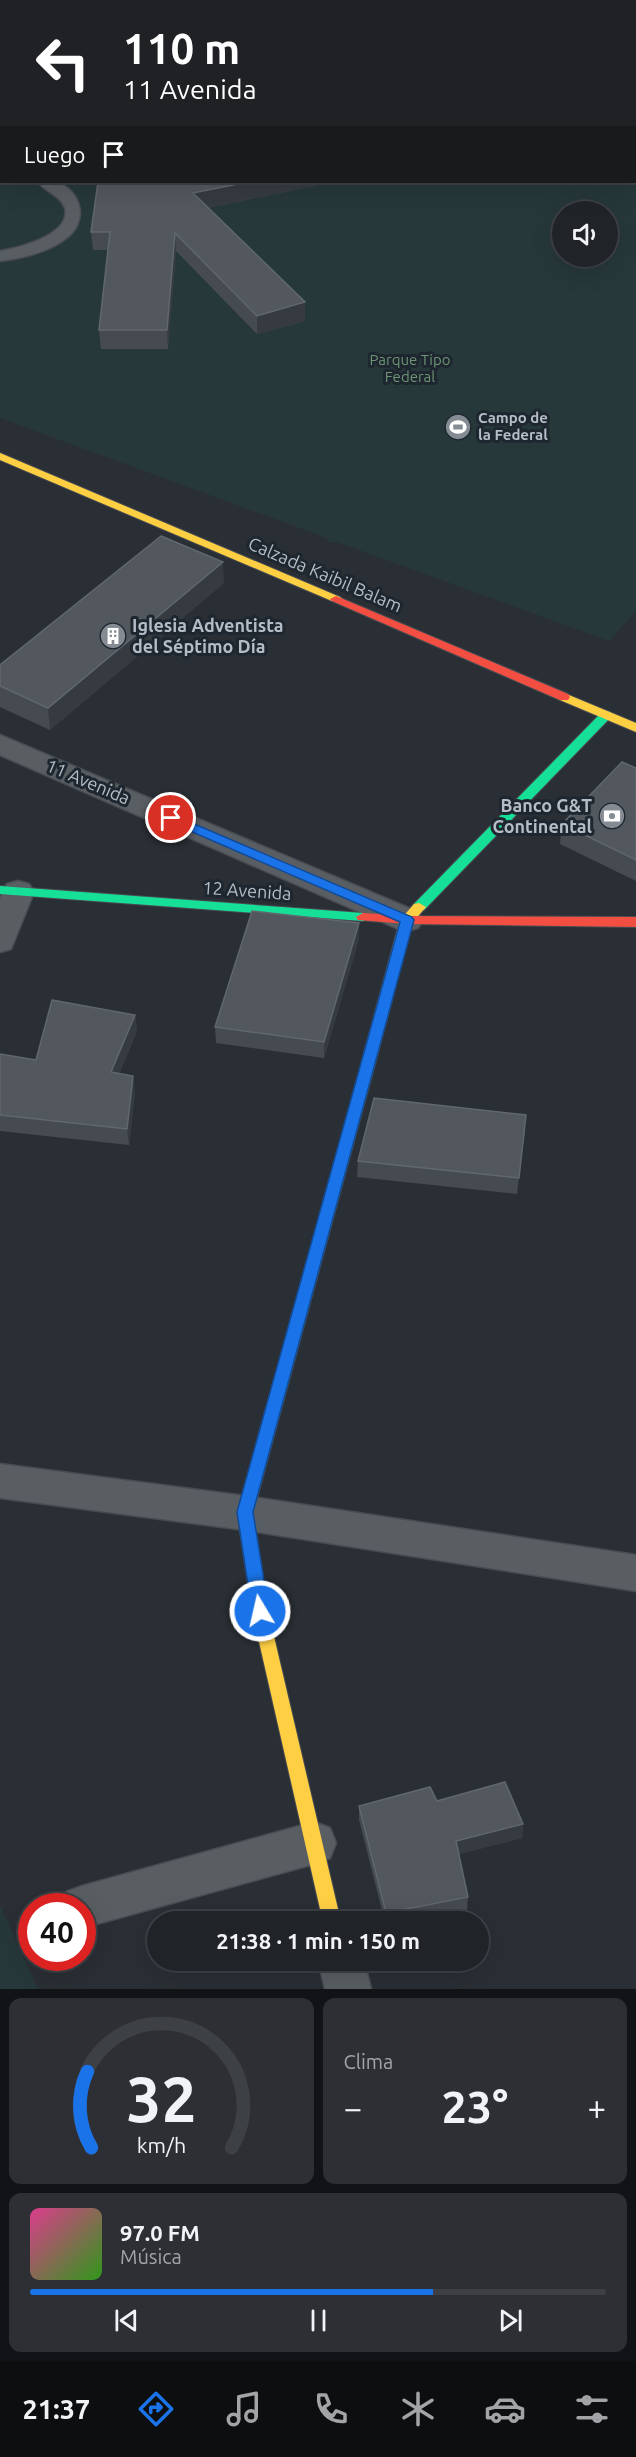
<!DOCTYPE html>
<html lang="es">
<meta charset="utf-8">
<style>
body{margin:0;font-family:Ubuntu,sans-serif;background:#2d2f34;color:#f1f3f6;height:100vh;display:flex;flex-direction:column;font-size:22px;white-space:nowrap}
*{box-sizing:border-box;margin:0}
p{font-size:20px;color:#a2a4a8}
.icon{flex:none;width:33px;height:33px;fill:none;stroke:currentColor;stroke-width:2;stroke-linecap:round;stroke-linejoin:round}
.map{position:relative;height:1989px;overflow:hidden}
.side{display:flex;flex-direction:column;gap:9px;padding:9px;background:#121316;flex:1}
.side>*{flex:none}
.top-card{position:absolute;left:0px;top:0px;width:636px;height:183px;box-shadow:0 6px 24px #0002,0 0 0 2px #3d4045;background:#202124;color:#fff;overflow:hidden}
.buttons{position:absolute;left:552px;top:201px;display:grid;gap:12px}
.buttons a{display:grid;place-items:center;width:66px;height:66px;border-radius:50%;background:#202328;box-shadow:0 6px 24px #0002,0 0 0 2px #3d4045;font-size:30px}
.speed{position:absolute;left:18px;top:1893px;display:flex;gap:12px;font-size:30px;font-weight:700;text-align:center}
.speed>*{display:grid;place-content:center;width:78px;height:78px;border-radius:50%;background:#202328;box-shadow:0 6px 24px #0002,0 0 0 2px #3d4045;line-height:1}
.speed .limit{border:9px solid #d22;background:#fff;color:#111}
.pin{position:absolute;display:grid;place-items:center;width:51px;height:51px;color:#fff;margin:-26px;border:3px solid #fff;border-radius:50%;box-shadow:0 2px 6px #0007}
.me{position:absolute;width:66px;margin:-33px;rotate:351deg;stroke-linejoin:round;filter:drop-shadow(0 0 4px #0008)}
.turn{display:flex;align-items:center;gap:21px;height:126px;padding:0 24px;font-size:27px}
.turn .icon{width:78px;height:78px;stroke-width:2.5}
.turn b{display:block;font-size:42px;line-height:51px}
.then{display:flex;align-items:center;height:57px;padding:0 24px;background:#0003;gap:12px;font-size:22px}
.big{font-size:45px;font-weight:600;line-height:1.1}
.side .widget{flex:1;display:flex;flex-direction:column;justify-content:center;gap:9px;min-width:0;padding:0 21px;border-radius:12px;background:#2d2f34}
.side .dial{align-items:center;gap:0}
.dial svg{height:156px;overflow:visible;fill:none;stroke:#3d4045;stroke-width:7;stroke-linecap:round;text-anchor:middle}
.dial text{fill:#f1f3f6;stroke:none}
.song{display:flex;align-items:center;gap:18px}
.cover{width:72px;height:72px;border-radius:9px;background:linear-gradient(135deg,hsl(330 70% 55%),hsl(110 70% 35%))}
.played{height:6px;border-radius:3px;background:linear-gradient(90deg,#1a73e8 70%,#3d4045 70%)}
.keys{display:flex;justify-content:space-around;direction:ltr}
.heat{display:flex;justify-content:space-between;align-items:center;font-size:33px;direction:ltr}
.side .tiles{flex:1;display:grid;gap:9px;grid-template-columns:1fr 1fr}
.widget:last-child{grid-column:span 2}
.trip{position:absolute;left:147px;top:1911px;width:342px;height:60px;border-radius:30px;background:#202328;box-shadow:0 6px 24px #0002,0 0 0 2px #3d4045;font-weight:600;line-height:60px;text-align:center}
.menu{display:flex;height:96px;justify-content:space-around;align-items:center;background:#0d0e10;color:#a2a4a8}
.menu .icon{width:42px;height:42px}
.menu .current{color:#1a73e8}
.menu b{font-size:27px;color:#f1f3f6}
.map>svg:first-child{display:block}
</style>
<div class="map">
<svg width="636" height="1989" viewBox="0 0 636 1989">
<rect width="100%" height="100%" fill="#2a2f35"/>
<path fill="#27383a" fill-rule="evenodd" d="M0,22l2,160h632l1,-73 1,1v501l-27,30 -272,-99 -8,1 -2,-5 -327,-120zM562,212h46v44h-46z
M0,1905l38,84h-38z"/>
<g fill="none" stroke-linecap="round" stroke-linejoin="round">
<g stroke="#484c52" stroke-width="3">
<path id="lane" d="M0,169h2v10h-2z
M38,182c4,-1 13,-2 18,0 25,8 32,37 13,54 -19,16 -45,22 -69,25v-10c18,-3 72,-16 65,-43 -4,-13 -20,-16 -27,-26z"/>
</g>
<g stroke="#484c52" stroke-width="3">
<path id="street" d="M0,0l10,2h-8v9z
M80,0h53l-54,2z
M0,735l418,177 5,8 -5,8 -11,3 -11,-3 -396,-173z
M18,881l11,3 5,8 -23,57 -11,3v-54l7,-14z
M0,1464l245,32 391,59v36l-391,-61 -245,-32z
M314,1822l16,6 6,15 -6,15 -16,6 -232,64v-22h-22l6,-14 16,-6z
M318,1960h46l7,29h-46z"/>
</g>
<g stroke="#484c52" stroke-width="2">
<path id="fast" d="M606,711l4,1 2,3 -2,3 -186,192h-10l-2,-3 2,-3 188,-192z
M0,886l363,27 7,4 -7,4 -363,-27z
M364,1074l5,1 2,4 -118,434 1,5 -2,5 -6,2 -6,-2 -3,-10 120,-434 2,-4z"/>
</g>
<g stroke="#484c52" stroke-width="2">
<path id="slow" d="M0,453l340,144 2,2 -2,2h-8l-332,-141z
M564,693l72,30v9l-76,-32 -2,-3 2,-3z
M419,903l7,4 -13,15 -42,157 -2,4h-10l-2,-4 43,-159 14,-16z
M246,1511l6,2 2,5 14,93 73,311h-18l-71,-311 -14,-93 2,-5z"/>
</g>
<g stroke="#484c52" stroke-width="2">
<path id="jam" d="M336,596l232,98 2,3 -2,3h-8l-228,-99 -2,-2z
M363,913l44,3 229,1v10l-229,-3 -49,-4 -2,-3z"/>
</g>
<use href="#lane" fill="#595e63" fill-rule="evenodd"/>
<use href="#street" fill="#595e63" fill-rule="evenodd"/>
<use href="#fast" fill="#16e098" fill-rule="evenodd"/>
<use href="#slow" fill="#ffcf43" fill-rule="evenodd"/>
<use href="#jam" fill="#f24e42" fill-rule="evenodd"/>
</g>
<path fill="#464b52" d="M98,182h235l-125,26 97,113 -48,13 -81,-83 -8,98h-67l-2,-19 9,-80h-15l-2,-18z
M224,583l-174,147 -50,-23v-42z
M636,768v113l-76,-37 2,-20z
M359,939l-35,119 -108,-15 -1,-16z
M135,1015l2,16 -18,43 16,18 -6,53 -129,-14v-77l36,6z
M525,1131l-8,63 -160,-17 1,-16z
M437,1801l86,23 -1,14 -63,16 9,43 -1,14 -55,11h-27l-26,-102v-14z"/>
<path fill="#363b41" d="M248,182h85l-139,29 -1,-18z
M175,233l1,18 -8,98 -1,-19z
M305,302v19l-48,13v-18z
M223,562l1,21 -174,147 -2,-22z
M359,923v16l-35,119v-16z
M135,1015l2,16 -24,57 -2,-16z
M133,1076l2,16 -6,53 -2,-16z
M523,1824l-1,14 -67,17 1,-14z"/>
<path fill="#52585e" stroke="#61676e" stroke-width="1.5" d="M98,182h150l-55,11 112,109 -48,14 -82,-83 -8,97h-68l11,-98h-19z
M161,536l62,26 -175,146 -48,-22v-21z
M622,762l14,6v92l-74,-36z
M252,911l107,12 -35,119 -109,-15z
M52,1000l83,15 -24,57 22,4 -6,53 -127,-14v-61l36,6z
M374,1098l152,17 -7,63 -161,-17z
M505,1782l18,42 -67,17 12,56 -82,16 -27,-107 71,-19 7,14z"/>
<path fill="#1a73e8" stroke="#114b97" stroke-width="1.5" d="M171,814l241,103 2,3 -161,592 16,99 -3,5 -6,2 -6,-2 -2,-5 -15,-99 163,-590 -233,-101 -2,-3z"/>
<defs>
<g id="stadium-disc" transform="scale(1.35)"><circle r="9.5" fill="#848b93" stroke="#1e262f"/><path d="M0-5a6.5 5 0 1 0 0 10a6.5 5 0 1 0 0-10ZM-3.5-1.8h7v3.6h-7Z" fill="#fff"/></g>
<g id="building-disc" transform="scale(1.35)"><circle r="9.5" fill="#848b93" stroke="#1e262f"/><path d="M-4-6H4V6H1V3H-1V6H-4ZM-2.5-4.3h1.7v1.8h-1.7ZM.8-4.3h1.7v1.8H.8ZM-2.5-1h1.7V.8h-1.7ZM.8-1h1.7V.8H.8Z" fill="#fff"/></g>
<g id="bank-disc" transform="scale(1.35)"><circle r="9.5" fill="#848b93" stroke="#1e262f"/><path d="M-6-4H6V4H-6ZM0-2.3a2.3 2.3 0 1 0 0 4.6a2.3 2.3 0 1 0 0-4.6Z" fill="#fff"/></g>
</defs>
<g fill-rule="evenodd">
<use href="#stadium-disc" x="458" y="427"/>
<use href="#building-disc" x="113" y="636"/>
<use href="#bank-disc" x="612" y="816"/>
</g>
<g text-anchor="middle" stroke-width="6" stroke-linejoin="round" paint-order="stroke">
<g font-size="15" fill="#6d9474" stroke="#1e262f">
<text x="410" y="365">Parque Tipo<tspan x="410" dy="17">Federal</tspan></text>
</g>
<g font-size="15" font-weight="bold" fill="#b4bcc6" stroke="#1e262f" text-anchor="start">
<text x="478" y="423">Campo de<tspan x="478" dy="17">la Federal</tspan></text>
</g>
<g font-size="18" fill="#b4bcc6" stroke="#1e262f">
<text transform="translate(325 575) rotate(23)" y="6">Calzada Kaibil Balam</text>
<text transform="translate(88 782) rotate(23)" y="6">11 Avenida</text>
<text transform="translate(247 891) rotate(4)" y="6">12 Avenida</text>
</g>
<g font-size="18" font-weight="bold" fill="#b4bcc6" stroke="#1e262f" text-anchor="start">
<text x="132" y="632">Iglesia Adventista<tspan x="132" dy="21">del Séptimo Día</tspan></text>
<text x="592" y="812" text-anchor="end">Banco G&amp;T<tspan x="592" dy="21">Continental</tspan></text>
</g>
</g>
</svg>
<div class="buttons">
<a><svg class="icon" aria-label="sound" viewBox="0 0 24 24"><path d="M4 9h4l5-4v14l-5-4H4zM17 9q2 3 0 6"/></svg></a>
</div>
<div class="speed"><div class="limit">40</div></div>
<div class="pin" style="left:171px;top:818px;background:#d93025"><svg class="icon" aria-label="arrive" viewBox="0 0 24 24"><path d="M6 21V4h12l-3 4 3 4H6"/></svg></div>
<svg class="me" style="left:260px;top:1611px" viewBox="-20 -20 40 40"><circle r="17" fill="#1a73e8" stroke="#fff" stroke-width="3"/><path d="M0-11L8 9 0 5-8 9z" fill="#fff"/></svg>
<div class="trip">21:38 · 1 min · 150 m</div>
<div class="top-card">
<div class="turn"><svg class="icon" aria-label="left" viewBox="0 0 24 24"><path d="M17 20v-9H6M10 6l-5 5 5 5"/></svg><div><b>110 m</b>11 Avenida</div></div>
<div class="then">Luego<svg class="icon" aria-label="arrive" viewBox="0 0 24 24"><path d="M6 21V4h12l-3 4 3 4H6"/></svg></div>
</div>
</div>
<section class="side">
<div class="tiles">
<div class="widget dial"><svg viewBox="0 0 100 80">
<path d="M14 69A42 42 0 1 1 86 69"/>
<path d="M14 69A42 42 0 0 1 12 30" stroke="#1a73e8"/>
<text x="50" y="56" font-size="32" font-weight="700">32</text>
<text x="50" y="72" font-size="11">km/h</text>
</svg></div>
<div class="widget"><p>Clima</p>
<div class="heat"><a>−</a><b class="big">23°</b><a>+</a></div>
</div>
<div class="widget">
<div class="song"><i class="cover"></i><div><b>97.0 FM</b><p>Música</p></div></div>
<div class="played"></div>
<div class="keys"><svg class="icon" aria-label="previous" viewBox="0 0 24 24"><path d="M18 5L8 12l10 7zM5 5v14"/></svg><svg class="icon" aria-label="pause" viewBox="0 0 24 24"><path d="M8 5v14M16 5v14"/></svg><svg class="icon" aria-label="next" viewBox="0 0 24 24"><path d="M6 5l10 7-10 7zM19 5v14"/></svg></div>
</div>
</div>
</section>
<nav class="menu">
<b>21:37</b>
<svg class="icon current" aria-label="directions" viewBox="0 0 24 24"><path d="M12 3l9 9-9 9-9-9zM9 14v-3h6M13 9l2 2-2 2"/></svg>
<svg class="icon" aria-label="music" viewBox="0 0 24 24"><path d="M9 18V5l10-2v13"/><circle cx="6" cy="18" r="3"/><circle cx="16" cy="16" r="3"/></svg>
<svg class="icon" aria-label="phone" viewBox="0 0 24 24"><path d="M5 4h4l2 5-3 2q2 4 5 5l2-3 5 2v4C11 20 4 13 5 4z"/></svg>
<svg class="icon" aria-label="climate" viewBox="0 0 24 24"><path d="M12 3v18M4 7l16 10M4 17L20 7"/></svg>
<svg class="icon" aria-label="car" viewBox="0 0 24 24"><path d="M5 17H2v-5l4-1 3-4h7l3 4 3 1v5h-3M9 17h6M6 11h13"/><circle cx="7" cy="17" r="2"/><circle cx="17" cy="17" r="2"/></svg>
<svg class="icon" aria-label="filters" viewBox="0 0 24 24"><path d="M4 7h16M4 17h16"/><circle cx="9" cy="7" r="2"/><circle cx="15" cy="17" r="2"/></svg>
</nav>
